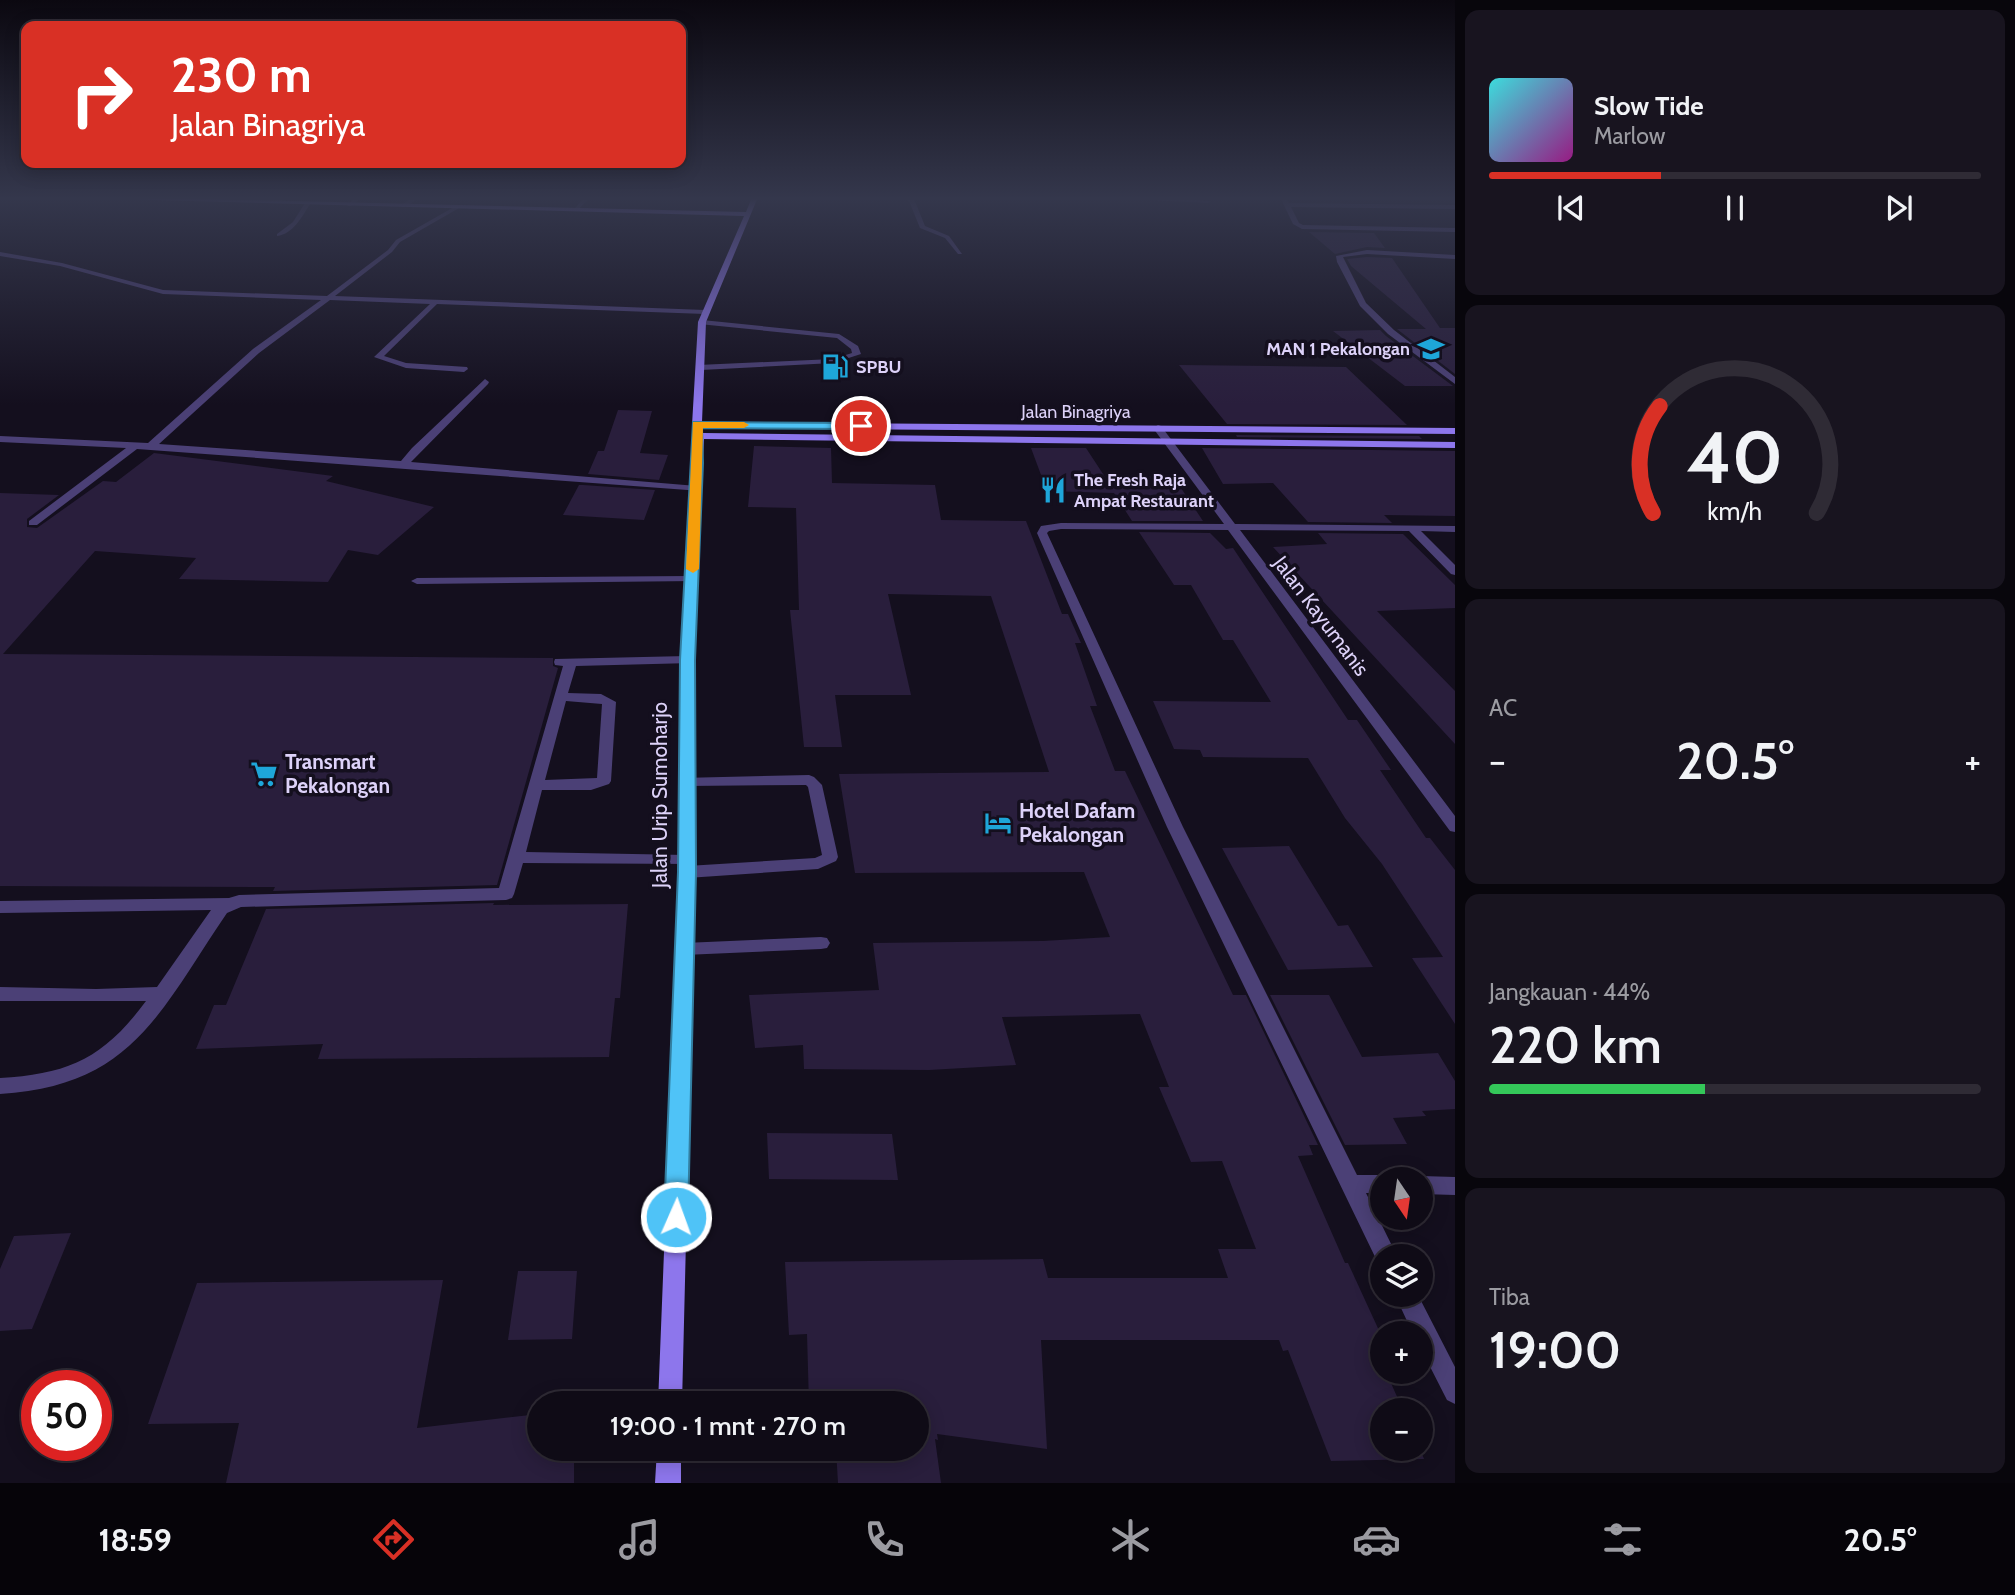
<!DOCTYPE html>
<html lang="id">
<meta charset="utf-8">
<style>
body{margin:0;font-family:Cabin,sans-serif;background:#18141f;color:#f1f3f6;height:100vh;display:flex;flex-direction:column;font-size:26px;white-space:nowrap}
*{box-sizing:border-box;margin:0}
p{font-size:23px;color:#9b9ba1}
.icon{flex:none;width:38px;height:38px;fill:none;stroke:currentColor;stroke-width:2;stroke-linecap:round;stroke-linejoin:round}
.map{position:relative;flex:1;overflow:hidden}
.details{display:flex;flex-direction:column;gap:10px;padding:10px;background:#08060c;width:560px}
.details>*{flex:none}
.guide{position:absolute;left:21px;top:21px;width:665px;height:147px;border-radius:14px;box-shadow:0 4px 18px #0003,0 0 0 2px #2f2b35;background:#d93025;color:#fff;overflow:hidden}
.needle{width:46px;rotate:167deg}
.buttons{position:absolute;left:1370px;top:1167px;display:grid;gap:14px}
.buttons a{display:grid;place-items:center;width:63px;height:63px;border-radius:50%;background:#0f0b16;box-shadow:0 4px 18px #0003,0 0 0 2px #2f2b35;font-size:35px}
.speed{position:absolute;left:21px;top:1370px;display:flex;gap:14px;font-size:35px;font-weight:700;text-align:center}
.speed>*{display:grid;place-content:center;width:91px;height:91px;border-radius:50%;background:#0f0b16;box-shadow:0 4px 18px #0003,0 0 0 2px #2f2b35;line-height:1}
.speed .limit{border:10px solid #d22;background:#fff;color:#111}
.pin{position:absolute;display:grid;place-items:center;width:60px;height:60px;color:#fff;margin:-30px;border:4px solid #fff;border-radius:50%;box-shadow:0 2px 7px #0007}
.me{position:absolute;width:77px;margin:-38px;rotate:2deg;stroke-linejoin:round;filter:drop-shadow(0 0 5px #0008)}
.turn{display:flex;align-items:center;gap:24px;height:147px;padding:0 35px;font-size:32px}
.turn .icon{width:91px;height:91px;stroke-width:2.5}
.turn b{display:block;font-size:49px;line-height:60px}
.big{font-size:52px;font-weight:600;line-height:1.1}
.details .card{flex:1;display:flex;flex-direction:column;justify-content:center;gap:10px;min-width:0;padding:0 24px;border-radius:14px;background:#18141f}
.details .dial{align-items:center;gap:0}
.dial svg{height:182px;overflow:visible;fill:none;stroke:#2f2b35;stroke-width:7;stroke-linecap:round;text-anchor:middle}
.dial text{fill:#f1f3f6;stroke:none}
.song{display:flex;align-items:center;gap:21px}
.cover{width:84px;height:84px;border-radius:10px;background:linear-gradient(135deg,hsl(180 70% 55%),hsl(310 70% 35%))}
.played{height:7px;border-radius:4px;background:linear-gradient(90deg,#d93025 35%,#2f2b35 35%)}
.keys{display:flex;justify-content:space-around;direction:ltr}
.heat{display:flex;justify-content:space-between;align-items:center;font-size:38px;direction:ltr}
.charge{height:10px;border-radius:5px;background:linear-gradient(90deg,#34c759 44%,#2f2b35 0)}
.trip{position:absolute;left:527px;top:1391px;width:402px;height:70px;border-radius:35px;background:#0f0b16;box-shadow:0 4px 18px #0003,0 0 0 2px #2f2b35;font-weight:600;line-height:70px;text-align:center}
.tabs{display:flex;height:112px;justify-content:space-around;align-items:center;background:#060409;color:#9b9ba1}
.tabs .icon{width:49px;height:49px}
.tabs .active{color:#d93025}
.tabs b{font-size:32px;color:#f1f3f6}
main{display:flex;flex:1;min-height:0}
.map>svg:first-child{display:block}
</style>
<main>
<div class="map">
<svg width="1455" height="1483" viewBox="0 0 1455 1483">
<rect width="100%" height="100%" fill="#140f1e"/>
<path fill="#291e3c" d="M1309,232l65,1 11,15 -18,-1 -32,7z
M1367,257l25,1 48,70h15v46l-58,-45h29l-75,-63 -4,-7z
M1380,330l6,6 67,50h-48l-72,-55z
M1179,365l167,2 61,58 -180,-1z
M618,410l34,1 -12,42 28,2 -9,25 -71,-6 10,-23h6z
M1236,435l183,1 3,3 -185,-2z
M754,446l77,2 1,35 103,2 6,35 85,1 36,93h6l13,29h-6l22,63h-7l25,65h10l108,224h13l72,150h-9l4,10 -15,1 47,107h3l34,74v35h4l17,38h-21v39h38l4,10 -93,2 -43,-111 -5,1 -4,-11h-238l6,109 -110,-15 1,6 -3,-1 6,44h-103l-2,-34h81v-45h-108l-2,-70 -18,1 -4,-73 258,-3 5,19h180l-10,-29h38l-34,-88 -31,1 -32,-75h10l-29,-73 -138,3 14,48 -87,5 -125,-1 -1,-24 -48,3 -6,-53 130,-5 -6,-47 170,-2 67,-4 -26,-65 -229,1 -16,-99 210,-2 -58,-176 -103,-2 23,101h-76l7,52h-38l-14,-137h9l-3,-102 -48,-1z
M1031,448h55l19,29 68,-1 30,45h-71l-18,-28 -67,-2z
M1202,448l253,3v65l-71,-1 8,8 -84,-1 -35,-39 -50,1z
M154,453l179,23 -7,5 108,26 -56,48 -30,-5 -20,32 -149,-3 17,-21 -101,-7 -92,103 550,4v8l5,2 -61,217 -224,6 2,-4 -275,-1v-393l59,2 -32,24v8l10,1 66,-47 13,1z
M579,485h4l72,5 -11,30 -81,-5z
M1139,532l71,1 16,16 7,-1 115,172h9l34,50h-11l46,68h4l25,32v154l-43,-66 31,-1 -61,-93 -37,-46 -37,-60 -105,-1 -3,-7 -26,-1 -21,-48 118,1 -38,-62h-10l-32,-55h-17z
M1318,533l85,1 52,51v23l-78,3 78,80v53l-182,-197 54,-3z
M1289,846l49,80 10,-1 25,42 -85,3 -66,-122z
M494,903l-1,2 135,-1 -8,94h-5l-6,59 -291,2 5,-15 -127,5 18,-44h12l40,-96z
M1270,995h59l33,62 76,-4 17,28v28l-33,2 4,5 -33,2 14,26 -62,1z
M767,1133l125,1 6,46 -129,-1z
M71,1233l-39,96 -32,2v-62l14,-33z
M518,1271h59l-5,68 -64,1z
M443,1280l-26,148 122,-14v35h35v34h-348l13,-60 -91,1 49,-141z"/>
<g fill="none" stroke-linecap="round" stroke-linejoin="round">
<path fill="#4b4076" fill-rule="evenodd" d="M281,197h8l-12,6 -5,-1z
M355,197h7l-11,9h-4z
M903,197l11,2 11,27 24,10 13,18h-4l-13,-16 -25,-10 -11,-27z
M1089,197h61l61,4 -3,2z
M1367,250l88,5v4l-88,-5 -24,3 23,46 28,27 61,47v7l-67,-50 -28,-28 -23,-44 -1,-6z
M702,320l137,14 19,12 3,8 -28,9 -132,7 -3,-1v-4l135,-6 19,-6 -1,-4 -14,-11 -138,-14v-4z
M692,576l4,1v4l-279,3 -6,-3 6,-3z
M687,656l5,1 1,3 -1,3 -116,3 -8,27 33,1 15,8 -5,79 -2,3 -18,6h-49l-16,62 160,3 6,1 2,4 -2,4 -169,-1 -9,31 -2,4 -6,2 -265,7 -14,6c-67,98 -94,173 -227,181v-16c69,-4 104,-20 146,-77h-146v-14l96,2 61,-2 54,-77 -211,3v-12l229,-3 10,-3 260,-7 64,-222 -8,-1 -1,-3 1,-3zM566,701l36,3 -5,74 -52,2z
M809,775l5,2 8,8 16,72 -2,4 -18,8 -131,9 -6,-2 -2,-4 2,-4 6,-2 128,-8 7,-3 -14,-68 -2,-2 -120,1 -5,-2 -2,-3 2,-3z
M821,937l6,1 3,5 -3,5 -6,1 -137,6 -6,-1 -3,-5 3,-5 6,-1z"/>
<path fill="#4b4076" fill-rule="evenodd" d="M413,197h7l-15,10h-4v-2z
M584,197h6l-13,14h-4z
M1280,197h6l3,6 166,2v4l-164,-2 8,16 4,2 152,3v4l-153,-3 -9,-5z
M305,203l5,1c-8,13 -17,30 -33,32v-2l16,-12z
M454,207l5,1 -59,34 -8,10 -57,44 370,14 4,2 -4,2 -268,-10 -53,52 22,7 61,4 1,2 -4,3 -58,-4 -32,-11 56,-53 -100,-4 -71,53 -100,91 242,17 11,-13 73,-69 4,3 -1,2 -77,78 286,24 4,1v4l-564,-42 -100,76h-8v-4l97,-73 -126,-6v-6l148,7 105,-94 68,-49 -158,-6 -103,-28 -60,-10v-4l62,11 101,27 164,6 61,-46 8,-10z
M1158,425l3,1 74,98 220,2v6l-34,-1 34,34v10l-4,-1 -42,-43 -169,-1 215,286v16l-5,-1 -222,-301 -167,-1 -12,2 -2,2 136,294 174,348h25l7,2 1,3h-8v13h-16l31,63h-15v9l-4,-2 -211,-436 -130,-294 4,-7 20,-3 163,1 -71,-96z
M1421,1176l34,1v18l-34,-1v-14h-8z
M1395,1295h23l37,72v37l-8,-4 -26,-51v-15h-8z"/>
<path fill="#8d76ec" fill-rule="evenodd" d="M43,197h85l618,15 6,-15h6l-52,125 -4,100 753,6v6l-753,-6 1,5 752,9v6l-751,-9 -11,221 2,212 -13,532h-24l21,-532 2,-212 13,-224 -2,-11 6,-103 46,-106z
M657,1449h24v34h-26z"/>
</g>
<linearGradient id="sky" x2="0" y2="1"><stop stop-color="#0b0810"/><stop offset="0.49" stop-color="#34374c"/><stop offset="1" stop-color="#34374c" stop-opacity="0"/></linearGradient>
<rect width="1455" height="405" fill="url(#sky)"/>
<path fill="#4fc3f7" stroke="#337fa1" stroke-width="2" d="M693,422l168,1 6,3 -6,3 -159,-1 1,35 -8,197 1,212 -8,345 -3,8 -9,3 -8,-3 -4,-8 14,-345 2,-212z"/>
<path fill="#f59e0b" d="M693,422h51l5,3 -5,3h-41l-4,141 -6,4 -7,-4z"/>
<defs>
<g id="school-bare" transform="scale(2.1)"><path d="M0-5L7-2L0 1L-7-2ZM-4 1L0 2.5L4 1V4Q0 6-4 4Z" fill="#1ea6d9" stroke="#140f1e" stroke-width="2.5" paint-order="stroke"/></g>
<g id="fuel-bare" transform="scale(2.1)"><path d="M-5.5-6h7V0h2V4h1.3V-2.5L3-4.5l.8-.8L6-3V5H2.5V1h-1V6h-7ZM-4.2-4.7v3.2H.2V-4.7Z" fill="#1ea6d9" stroke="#140f1e" stroke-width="2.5" paint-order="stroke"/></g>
<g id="restaurant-bare" transform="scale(2.1)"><path d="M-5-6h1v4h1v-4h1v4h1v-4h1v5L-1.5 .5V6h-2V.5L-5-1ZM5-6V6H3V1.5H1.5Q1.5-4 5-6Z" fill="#1ea6d9" stroke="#140f1e" stroke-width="2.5" paint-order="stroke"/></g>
<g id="supermarket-bare" transform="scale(2.1)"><path d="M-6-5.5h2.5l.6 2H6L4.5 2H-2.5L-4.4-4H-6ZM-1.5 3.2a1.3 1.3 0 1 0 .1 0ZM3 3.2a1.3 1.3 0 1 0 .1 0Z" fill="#1ea6d9" stroke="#140f1e" stroke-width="2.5" paint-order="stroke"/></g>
<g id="hotel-bare" transform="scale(2.1)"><path d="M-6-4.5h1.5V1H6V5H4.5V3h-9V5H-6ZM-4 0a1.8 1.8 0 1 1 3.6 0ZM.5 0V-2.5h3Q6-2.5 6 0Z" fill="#1ea6d9" stroke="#140f1e" stroke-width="2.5" paint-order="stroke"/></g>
</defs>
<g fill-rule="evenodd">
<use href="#school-bare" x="1431" y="349"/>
<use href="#fuel-bare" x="835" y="367"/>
<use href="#restaurant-bare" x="1053" y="490"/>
<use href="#supermarket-bare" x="264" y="774"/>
<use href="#hotel-bare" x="998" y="823"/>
</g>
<g text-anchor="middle" stroke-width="7" stroke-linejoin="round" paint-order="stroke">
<g font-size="18" font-weight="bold" fill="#ddd2f9" stroke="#140f1e" text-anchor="start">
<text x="1410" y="355" text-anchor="end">MAN 1 Pekalongan</text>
<text x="856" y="373">SPBU</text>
<text x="1074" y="486">The Fresh Raja<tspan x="1074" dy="21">Ampat Restaurant</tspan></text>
</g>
<g font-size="18" fill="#ddd2f9" stroke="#140f1e">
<text x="1076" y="418">Jalan Binagriya</text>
</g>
<g font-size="21" fill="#ddd2f9" stroke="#140f1e">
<text transform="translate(1321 616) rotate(53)" y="7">Jalan Kayumanis</text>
<text transform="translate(660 795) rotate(-90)" y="7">Jalan Urip Sumoharjo</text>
</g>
<g font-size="21" font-weight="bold" fill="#ddd2f9" stroke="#140f1e" text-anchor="start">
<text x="285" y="769">Transmart<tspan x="285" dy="24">Pekalongan</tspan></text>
<text x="1019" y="818">Hotel Dafam<tspan x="1019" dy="24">Pekalongan</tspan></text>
</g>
</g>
</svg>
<div class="buttons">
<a><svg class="needle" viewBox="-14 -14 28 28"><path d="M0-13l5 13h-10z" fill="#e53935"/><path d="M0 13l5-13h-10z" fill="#9b9ba1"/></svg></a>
<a><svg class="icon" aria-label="layers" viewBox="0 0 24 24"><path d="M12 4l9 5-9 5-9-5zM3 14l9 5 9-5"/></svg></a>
<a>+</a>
<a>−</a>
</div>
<div class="speed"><div class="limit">50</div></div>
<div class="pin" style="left:861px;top:426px;background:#d93025"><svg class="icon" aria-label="arrive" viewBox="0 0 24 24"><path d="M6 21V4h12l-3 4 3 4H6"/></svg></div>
<svg class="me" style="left:676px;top:1217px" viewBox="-20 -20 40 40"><circle r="17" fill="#4fc3f7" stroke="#fff" stroke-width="3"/><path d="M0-11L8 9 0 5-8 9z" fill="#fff"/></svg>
<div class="trip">19:00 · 1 mnt · 270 m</div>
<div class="guide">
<div class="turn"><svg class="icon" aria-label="right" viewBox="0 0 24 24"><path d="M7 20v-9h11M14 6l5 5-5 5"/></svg><div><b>230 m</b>Jalan Binagriya</div></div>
</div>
</div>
<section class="details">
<div class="card">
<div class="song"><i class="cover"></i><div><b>Slow Tide</b><p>Marlow</p></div></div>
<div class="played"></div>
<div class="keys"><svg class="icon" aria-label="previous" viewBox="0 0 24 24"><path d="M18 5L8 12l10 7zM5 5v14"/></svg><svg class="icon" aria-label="pause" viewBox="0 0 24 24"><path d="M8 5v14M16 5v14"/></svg><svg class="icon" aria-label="next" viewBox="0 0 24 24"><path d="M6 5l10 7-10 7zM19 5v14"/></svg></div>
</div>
<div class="card dial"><svg viewBox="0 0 100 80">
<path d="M14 69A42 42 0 1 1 86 69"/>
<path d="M14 69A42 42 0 0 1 17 22" stroke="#d93025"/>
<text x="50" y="56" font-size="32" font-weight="700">40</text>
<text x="50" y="72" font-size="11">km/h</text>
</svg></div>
<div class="card"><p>AC</p>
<div class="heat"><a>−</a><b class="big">20.5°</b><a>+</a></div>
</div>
<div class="card"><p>Jangkauan · 44%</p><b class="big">220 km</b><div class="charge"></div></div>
<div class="card"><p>Tiba</p><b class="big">19:00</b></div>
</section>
</main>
<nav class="tabs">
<b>18:59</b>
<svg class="icon active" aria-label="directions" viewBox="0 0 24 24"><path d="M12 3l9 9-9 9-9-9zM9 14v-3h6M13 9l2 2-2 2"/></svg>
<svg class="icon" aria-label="music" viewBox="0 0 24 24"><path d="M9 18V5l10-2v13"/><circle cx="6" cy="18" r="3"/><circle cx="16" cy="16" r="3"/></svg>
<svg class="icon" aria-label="phone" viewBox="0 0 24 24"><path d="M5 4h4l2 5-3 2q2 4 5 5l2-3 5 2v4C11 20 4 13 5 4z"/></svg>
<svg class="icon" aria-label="climate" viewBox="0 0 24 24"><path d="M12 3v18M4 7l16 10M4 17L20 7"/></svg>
<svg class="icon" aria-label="car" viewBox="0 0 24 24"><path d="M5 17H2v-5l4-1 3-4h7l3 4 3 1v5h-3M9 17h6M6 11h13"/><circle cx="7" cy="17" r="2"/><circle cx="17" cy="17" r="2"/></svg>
<svg class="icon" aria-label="filters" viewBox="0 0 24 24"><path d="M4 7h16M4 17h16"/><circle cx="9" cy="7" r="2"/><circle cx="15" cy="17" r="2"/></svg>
<b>20.5°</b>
</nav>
